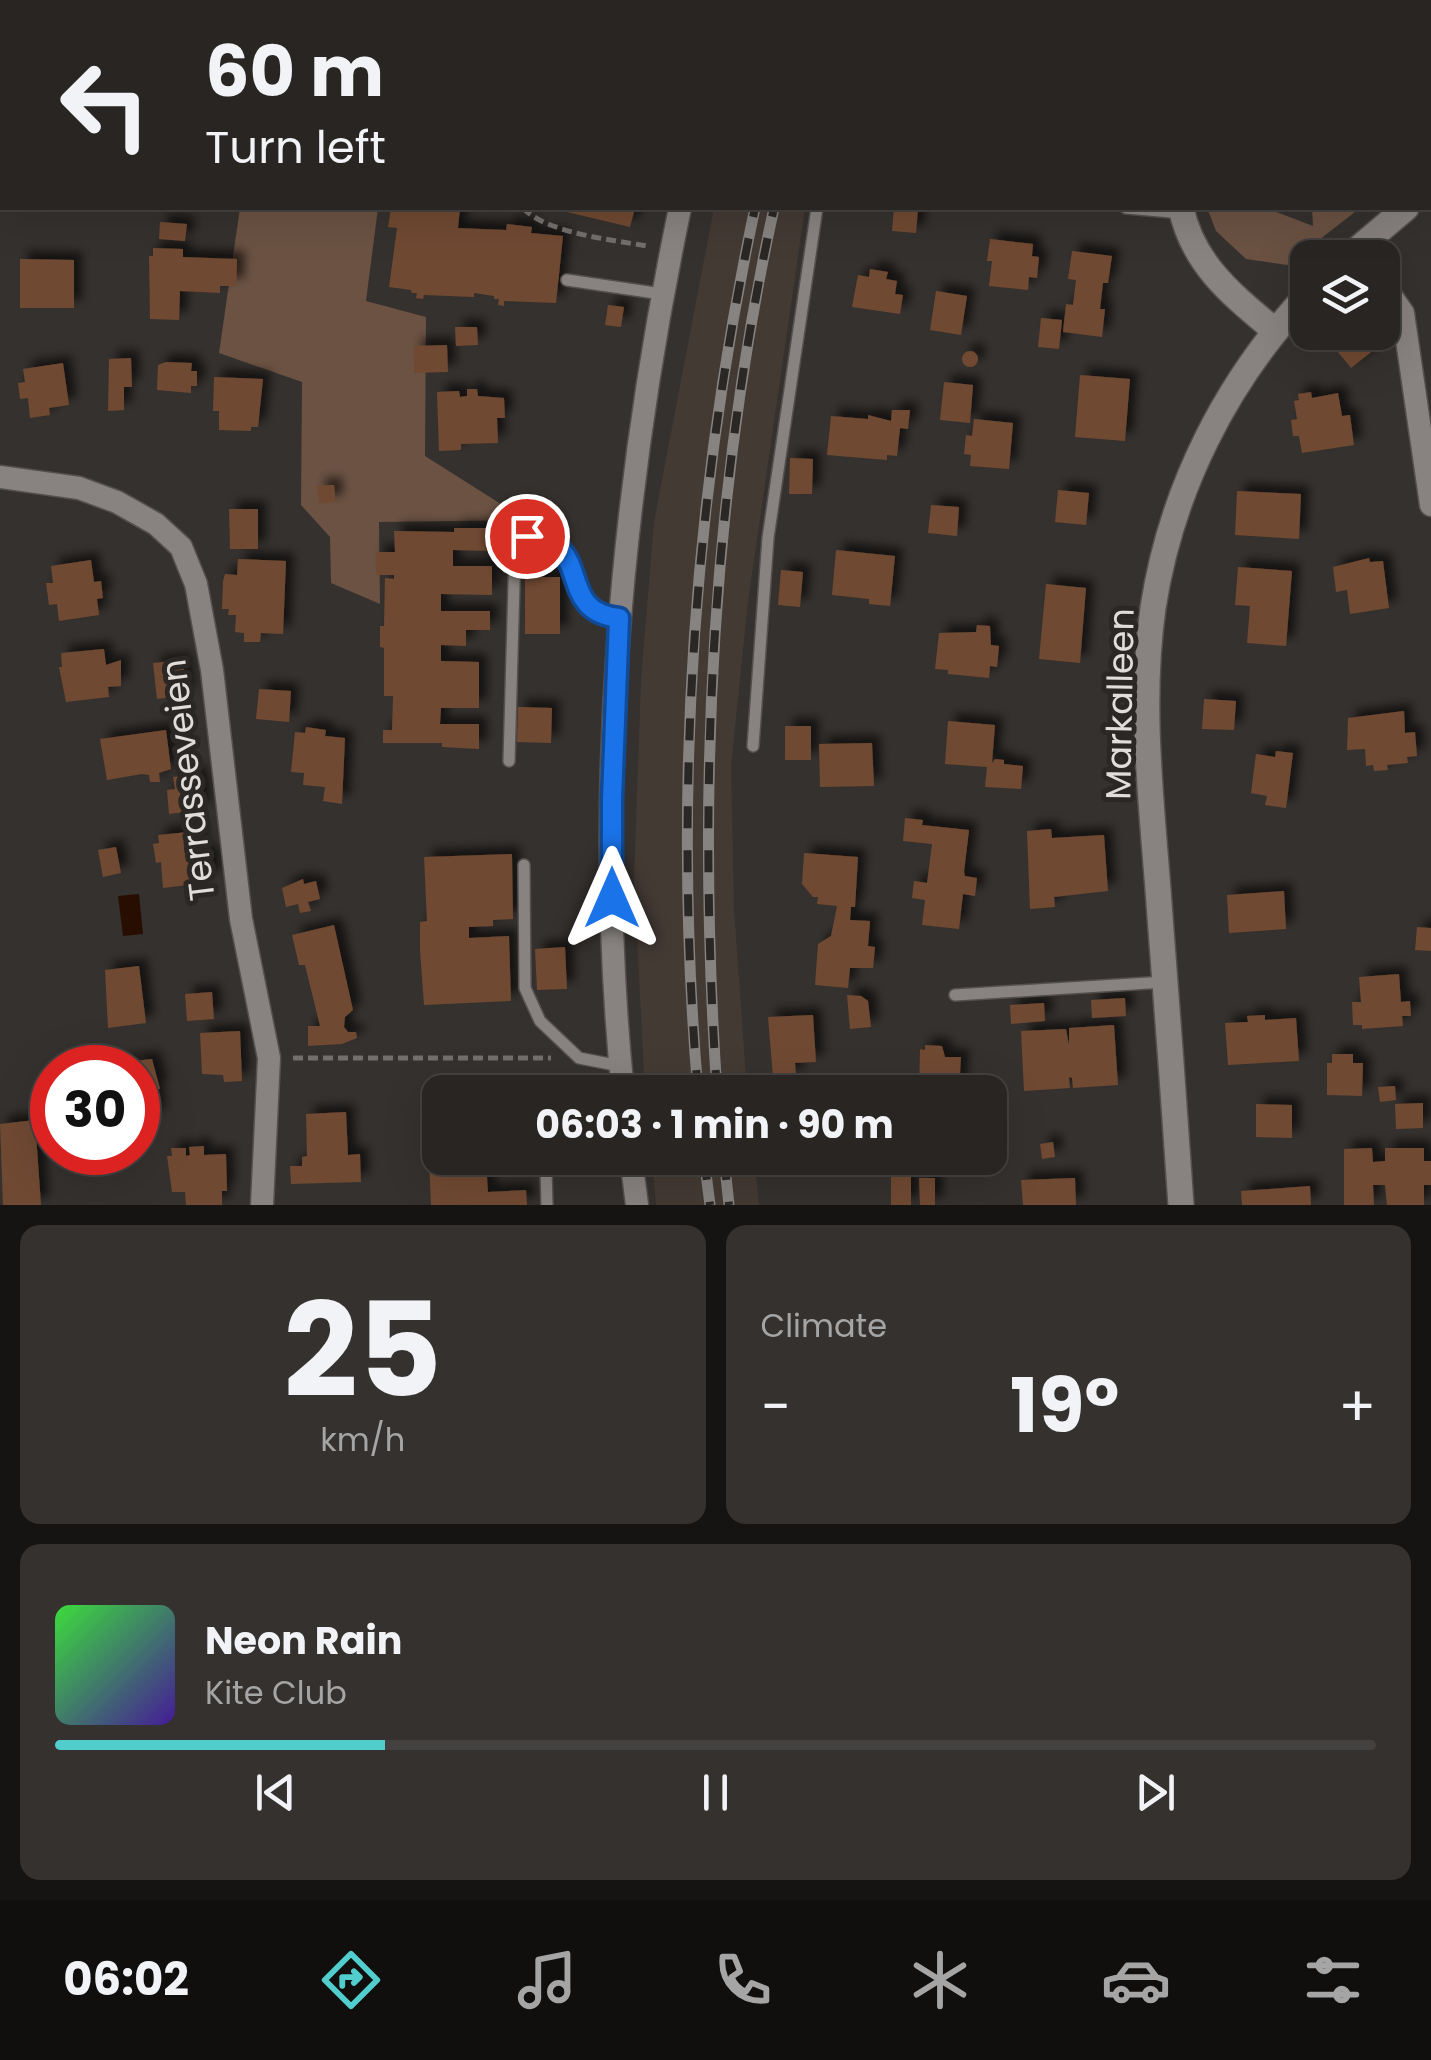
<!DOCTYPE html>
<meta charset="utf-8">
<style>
body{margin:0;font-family:Poppins,sans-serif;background:#34312f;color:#f1f3f6;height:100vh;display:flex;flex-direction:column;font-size:38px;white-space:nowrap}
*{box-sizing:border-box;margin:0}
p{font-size:32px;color:#a5a5a5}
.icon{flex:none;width:55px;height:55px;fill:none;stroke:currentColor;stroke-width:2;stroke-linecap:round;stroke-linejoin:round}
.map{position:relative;height:1205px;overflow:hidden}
.panel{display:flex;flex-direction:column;gap:20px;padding:20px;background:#161413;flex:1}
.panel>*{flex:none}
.banner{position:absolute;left:0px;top:0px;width:1432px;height:210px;box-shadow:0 10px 40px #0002,0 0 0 2px #444240;background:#282522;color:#f1f3f6;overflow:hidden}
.tools{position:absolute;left:1290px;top:240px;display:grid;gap:20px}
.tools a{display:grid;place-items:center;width:110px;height:110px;border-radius:20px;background:#282522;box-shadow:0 10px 40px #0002,0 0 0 2px #444240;font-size:50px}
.speed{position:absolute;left:30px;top:1045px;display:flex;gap:20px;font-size:50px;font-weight:700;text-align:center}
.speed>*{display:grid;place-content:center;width:130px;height:130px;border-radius:50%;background:#282522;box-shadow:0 10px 40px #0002,0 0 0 2px #444240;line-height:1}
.speed .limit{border:15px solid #d22;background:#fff;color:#111}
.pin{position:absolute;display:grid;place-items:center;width:85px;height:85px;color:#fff;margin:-42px;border:5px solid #fff;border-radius:50%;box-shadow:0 2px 10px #0007}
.me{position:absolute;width:110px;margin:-55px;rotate:0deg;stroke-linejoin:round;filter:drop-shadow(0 0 8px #0008)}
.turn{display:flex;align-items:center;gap:35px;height:210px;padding:0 40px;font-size:45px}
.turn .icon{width:130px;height:130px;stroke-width:2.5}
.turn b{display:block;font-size:70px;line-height:85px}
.big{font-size:75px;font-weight:700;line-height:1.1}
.panel .card{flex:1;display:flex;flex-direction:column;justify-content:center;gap:15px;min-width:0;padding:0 35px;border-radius:20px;background:#34312f}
.panel .dial{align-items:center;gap:0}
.dial b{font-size:130px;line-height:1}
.song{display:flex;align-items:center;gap:30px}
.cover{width:120px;height:120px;border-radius:15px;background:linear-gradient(135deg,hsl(120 70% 55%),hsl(260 70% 35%))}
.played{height:10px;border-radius:5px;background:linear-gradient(90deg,#52cdcd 25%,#444240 25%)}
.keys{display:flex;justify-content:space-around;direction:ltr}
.heat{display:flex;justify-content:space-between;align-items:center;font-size:55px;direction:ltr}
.panel .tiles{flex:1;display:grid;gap:20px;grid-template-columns:1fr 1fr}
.card:last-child{grid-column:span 2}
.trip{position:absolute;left:422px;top:1075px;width:585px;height:100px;border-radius:20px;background:#282522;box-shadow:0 10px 40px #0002,0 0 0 2px #444240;font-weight:700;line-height:100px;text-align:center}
.dock{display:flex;height:160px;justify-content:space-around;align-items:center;background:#100f0e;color:#a5a5a5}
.dock .icon{width:70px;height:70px}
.dock .on{color:#52cdcd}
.dock b{font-size:45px;color:#f1f3f6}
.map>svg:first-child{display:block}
</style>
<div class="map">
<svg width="1431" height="1205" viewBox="0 0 1431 1205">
<defs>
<filter id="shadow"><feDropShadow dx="8" dy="-8" stdDeviation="5" flood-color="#0009"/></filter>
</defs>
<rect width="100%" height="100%" fill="#35312e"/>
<path fill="#443a34" d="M714,208h91l-57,393 -17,165 3,143 13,183h-102l-11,-212 7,-199 13,-159z
M652,1158h102l5,47h-103z"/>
<path fill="#6b5243" d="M240,208h138l-12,93 60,16 -1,139 101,64 -147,2 1,82 -49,-21 -1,-46 -29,-32 1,-123 -83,-29z
M1207,208h59l47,18 -1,-18h48l-73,57 -41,-6 -30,-28z"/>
<path fill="#280e00" d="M139,894l4,40 -20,2 -5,-40z"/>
<path fill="#704931" filter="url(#shadow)" d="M391,208h69l-2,20 48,2 1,-6 25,3 -1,6 32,3 -7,67 -52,-2v5l-6,-1 1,-6h-5v-3l-20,-3v4l-50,-2 -1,4 -7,-1 1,-5h-5l-1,-3 -22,-3 8,-59 -9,-1z
M550,208h85l-5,19z
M894,208l24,1 -2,24 -24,-2z
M160,222l27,2 -2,17 -26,-2z
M990,239l43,5 -1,12 7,1 -2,21 -8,-1 -1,13 -39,-4 3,-25h-5z
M153,248l30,1v8l54,2 -1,27h-16v7l-40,-2 -1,29 -29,-1 -1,-63h4z
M1072,251l40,5 -4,27h-5l-3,26h5l-3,28 -39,-5 3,-28 7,1 3,-25 -8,-1z
M20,259l54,1v48h-54z
M870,269l18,3 -2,7 11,2 -2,13 8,1 -3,19 -48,-7 6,-32 11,2z
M936,291l31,5 -6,39 -31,-5z
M608,305l16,2 -3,20 -16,-2z
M1041,318l21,2 -3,29 -21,-2z
M455,327h22l1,18 -22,1z
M1351,332h11l13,17 -24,19 -18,-22z
M447,345l1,27 -34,1v-27z
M962 359a8 8 0 1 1 16 0a8 8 0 1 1-16 0Z
M131,358l1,29h-8v23l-16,1 1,-52z
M166,362l26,1 -1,8h6v15h-6v7l-34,-3 1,-25z
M63,363l6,42 -20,3 1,7 -20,3 -2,-20 -8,1 -2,-16 7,-1 -2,-13z
M1080,375l50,4 -5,62 -50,-4z
M214,377l49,2 -5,48h-7v4l-32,-1v-19h-6z
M944,382l29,3 -3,38 -30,-3z
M467,389h10l1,7 26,2 1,20h-8l1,25 -37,1v6l-22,1 -2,-59 22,-1 1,6 7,-1z
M1311,392l1,6 26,-5 4,23 8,-1 4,30 -52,8 -3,-17h-6l-2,-16 6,-1 -3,-18 5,-1 -1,-6z
M892,410h18l-2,19 -8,-1 -3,28 -10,-1v5l-60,-5 4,-39 37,3v-4l23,6z
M974,419l39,4 -4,46 -39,-3 1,-11 -7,-1 2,-19 6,1z
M790,458l23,1 -1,35h-23z
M334,485l1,17 -16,2 -2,-18z
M1058,490l31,3 -3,32 -31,-3z
M1237,491l64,3 -2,45 -64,-4z
M931,505l28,2 -2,29 -29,-3z
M229,509h29v40h-28z
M454,528h39v23l-40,-1v16h39v29l-51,-1v17h49v19h-24v16l-25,-1v16l38,1v46h-38l-1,16h39v25l-37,-2v-4h-59v-13h9l1,-34h-9v-48l-4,-1v-21h4l1,-48 9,1v-4h-18v-23h19l-1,-21 60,1z
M836,550l59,6 -5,50 -21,-2v-5l-37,-4z
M1369,558l1,4 13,-1 6,47 -39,6 -3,-24 -11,2 -3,-25z
M238,559l48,2 -3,73 -22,-1 -1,9h-16v-9l-9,-1 1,-17h-8l1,-6h-7l1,-28 2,-7 12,1z
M91,560l3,22 7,-1 2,17 -6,1 2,16 -40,6 -2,-17 -8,1 -3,-22h7l-2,-17z
M1238,567l54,4 -6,75 -39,-3 3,-37 -15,-1z
M781,570l22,2 -3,35 -22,-2z
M525,577h35v57h-35z
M1046,584l40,4 -6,75 -41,-4z
M977,625l13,1 1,19 8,1 -2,21 -7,-1 -1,12 -41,-4v-4l-13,-1 4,-36 37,-1z
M104,649l2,16 15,-5v26l-13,1 1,10 -43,5 -7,-35h3l-1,-14z
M183,660l4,35 -30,4 -4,-36z
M259,689l32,2 -2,31 -33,-3z
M1204,699l32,2 -2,29 -32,-1z
M518,707l34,1 -1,35 -34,-1z
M1404,711l1,22 10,-1 2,24 -10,1 1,6 -21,2 1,5 -14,1 -1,-6 -7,1 -1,-17 -18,1 1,-32z
M948,721l47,4 -3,38 3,-4 9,1v4l19,2 -2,23 -36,-2 2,-20 -42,-3z
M785,726h26v34h-26z
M306,727l20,3 -1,6 20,2 -3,66 -19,-3 2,-14 -22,-2 1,-12 -13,-1 4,-40 10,1z
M166,730l5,39 -12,4 1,9h-10l-1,-7 -7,-1 -35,6 -7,-41z
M872,743l2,43 -54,1 -1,-43z
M1276,751l17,2 -7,55 -21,-3 2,-9 -16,-3 5,-39 19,3z
M199,774l4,36 -34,4 -2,-24 8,-1 -2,-12z
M905,818l18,2 -1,5 47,5 -5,42 1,4 12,2 -2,18 -12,-2 -4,35 -37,-4 3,-25 -13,-2 2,-17 13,2 5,-39 -29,-3z
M1051,829l1,9 52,-3 4,56 -54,6 1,10 -25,2 -3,-78z
M199,831l2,22 9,-1 3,26 -9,1 1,4 -42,5 -2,-26 -5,1 -3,-19 6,-1 -1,-8z
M116,847l5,26 -18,4 -5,-27z
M804,853l54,4 -3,50h-4l-1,13 20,1 -2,25 7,1 -2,21h-23l-2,20 -33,-3 3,-41 13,-8 6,-30 -20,-2 1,-7h-5l-11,-13z
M512,854l1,65 -20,1v6l-24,1v11l40,-2 2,65 -87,4 -4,-55v-28l7,-1 -3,-64z
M303,879l1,5 12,-3 4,18 -12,3 3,9 -11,2 -2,-9 -12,3 -4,-19z
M1284,891l2,38 -57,4 -2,-38z
M334,925l19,85 -8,7 -1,10 4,5h8l1,6 -15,6 -34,2v-20h12l-15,-61h-6l-7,-30z
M1417,927l14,1v23l-16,-1z
M565,947l2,42 -30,1 -2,-41z
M139,966l7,57 -38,5 -3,-58z
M1399,974l2,28 9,-1 1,15h-9l1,10 -41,3v-4h-9l-1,-23h9l-2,-25z
M212,992l2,27 -27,2 -2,-27z
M847,995l14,1 7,5 3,26 -21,2z
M1125,998l1,18 -34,2 -1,-18z
M1044,1003l1,18 -34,3 -1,-19z
M813,1015l3,47 -21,1 1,13 -23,1 -5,-60z
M1265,1015v5l31,-2 3,43 -71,4 -3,-42 23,-1 -1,-6z
M1114,1025l4,60 -45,3 -1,-10 -3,-1 1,11 -46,3 -3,-60 45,-2 3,16v-17z
M240,1031l2,50 -18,1 -1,-7 -21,-1 -2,-41z
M925,1045l17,1 3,11h16l-2,35h-40l1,-43 5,1z
M1332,1054h21v9h10l-1,33 -35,-1v-32h5z
M152,1059l8,30h-5l3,28 -20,2v-51h-20l-1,-5z
M1395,1086l1,14 -16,2 -2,-15z
M1423,1103v25l-27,1 -1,-25z
M1256,1104l36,1v33l-36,-1z
M346,1112l2,43 12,-1 1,28 -70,2 -1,-18h12v-9l5,-1 -1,-42z
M35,1120l6,85h-38l-3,-81z
M1053,1142l2,15 -13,2 -2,-15z
M204,1146v9l22,-1 1,37h-5v14h-36l-1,-13h-13l-5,-36h5l-1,-8h15v8l4,-1 -1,-8z
M1372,1148l1,14 12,-1v-13h39v13h7v24h-7v20h-37l-2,-20h-12l1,20h-30v-56z
M439,1158h85l1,17 -38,2 1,15 38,-2 1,15h-96l-2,-44h10z
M903,1158h32v7h-18v-3l-14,-1z
M891,1177h20v28h-20z
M919,1178h16v27h-15z
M1075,1178l1,27h-53l-2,-25z
M1310,1186l1,19h-69l-1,-14z"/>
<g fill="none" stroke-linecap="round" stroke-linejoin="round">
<g stroke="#54504d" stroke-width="14">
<path id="service" d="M1126,208l56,5
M567,280l95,14
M753,746l15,-208 49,-330
M509,761l6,-213 12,-12c69,5 26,75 92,82
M524,865l1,123 15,33 39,37 41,8
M955,995l210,-13
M547,1205l-1,-35 15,-12"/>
</g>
<g stroke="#54504d" stroke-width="25">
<path id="minor" d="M725,2v-2
M1382,283l21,30 28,192
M0,477l79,11 38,14 39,22 25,23 15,37 16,86 29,249 28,139 -7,147
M623,1092c-30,-292 -3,-597 57,-884
M631,1158l6,47"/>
</g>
<g stroke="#54504d" stroke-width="28">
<path id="secondary" d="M1197,2v-2
M1430,188l1,-1
M1181,208c12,56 50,86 93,122
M1347,258l59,-50
M1181,1205c-7,-101 -14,-201 -22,-302 -7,-97 -20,-197 -6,-295 18,-118 73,-227 155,-314"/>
</g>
<path stroke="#736f6d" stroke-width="5" stroke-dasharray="10 5" stroke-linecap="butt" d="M589,2l1,-2
M523,208c23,25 90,32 124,38
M293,1058h258"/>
<use href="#service" stroke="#888380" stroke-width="11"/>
<use href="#minor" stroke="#888380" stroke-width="22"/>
<use href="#secondary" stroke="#888380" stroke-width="25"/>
<g stroke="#868380" stroke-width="11">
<path id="rail" d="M801,2l1,-2
M820,2v-2
M698,1092c-25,-295 -5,-594 57,-884
M717,1092c-20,-297 -7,-593 57,-884
M704,1158l6,47
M724,1158l5,47"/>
</g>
<use href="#rail" stroke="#2b2724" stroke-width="8" stroke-dasharray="22" stroke-linecap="butt"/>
</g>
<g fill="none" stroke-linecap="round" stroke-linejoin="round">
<g stroke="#114b97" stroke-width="25">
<path id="route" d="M527,536c69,5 26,75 92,82l-7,181v99"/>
</g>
<use href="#route" stroke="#1a73e8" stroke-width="18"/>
</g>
<g text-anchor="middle" stroke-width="10" stroke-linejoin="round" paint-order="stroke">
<g font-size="35" fill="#e0dddb" stroke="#2b2724">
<text transform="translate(1120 704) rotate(-89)" y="12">Markalleen</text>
<text transform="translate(188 780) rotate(-97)" y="12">Terrasseveien</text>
</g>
</g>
</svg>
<div class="tools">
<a><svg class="icon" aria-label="layers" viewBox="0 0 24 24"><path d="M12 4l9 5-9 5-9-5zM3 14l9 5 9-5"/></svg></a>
</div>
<div class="speed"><div class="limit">30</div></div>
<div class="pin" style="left:527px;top:536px;background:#d93025"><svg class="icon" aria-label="arrive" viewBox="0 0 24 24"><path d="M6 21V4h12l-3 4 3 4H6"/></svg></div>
<svg class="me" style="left:612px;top:898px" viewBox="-20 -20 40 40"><path d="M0-17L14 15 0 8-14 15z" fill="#1a73e8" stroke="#fff" stroke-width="4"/></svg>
<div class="trip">06:03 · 1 min · 90 m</div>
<div class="banner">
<div class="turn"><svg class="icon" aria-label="left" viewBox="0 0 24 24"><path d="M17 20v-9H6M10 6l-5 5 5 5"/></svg><div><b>60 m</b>Turn left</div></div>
</div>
</div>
<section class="panel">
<div class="tiles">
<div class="card dial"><b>25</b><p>km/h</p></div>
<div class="card"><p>Climate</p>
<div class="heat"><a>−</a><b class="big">19°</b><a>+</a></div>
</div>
<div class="card">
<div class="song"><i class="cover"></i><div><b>Neon Rain</b><p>Kite Club</p></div></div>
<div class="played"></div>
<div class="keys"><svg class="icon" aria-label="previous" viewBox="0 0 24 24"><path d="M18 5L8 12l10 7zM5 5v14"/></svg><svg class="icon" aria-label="pause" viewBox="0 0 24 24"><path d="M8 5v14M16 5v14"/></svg><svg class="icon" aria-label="next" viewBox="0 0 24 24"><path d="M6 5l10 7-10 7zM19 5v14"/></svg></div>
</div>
</div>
</section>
<nav class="dock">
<b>06:02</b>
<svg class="icon on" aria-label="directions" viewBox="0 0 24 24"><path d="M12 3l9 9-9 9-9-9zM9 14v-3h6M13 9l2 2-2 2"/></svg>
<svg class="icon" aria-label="music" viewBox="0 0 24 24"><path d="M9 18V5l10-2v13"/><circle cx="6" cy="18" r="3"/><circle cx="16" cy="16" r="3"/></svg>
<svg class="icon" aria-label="phone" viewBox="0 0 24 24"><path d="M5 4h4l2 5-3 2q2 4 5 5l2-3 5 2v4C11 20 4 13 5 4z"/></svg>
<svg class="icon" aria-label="climate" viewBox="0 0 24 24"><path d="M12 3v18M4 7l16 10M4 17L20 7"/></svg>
<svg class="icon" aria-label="car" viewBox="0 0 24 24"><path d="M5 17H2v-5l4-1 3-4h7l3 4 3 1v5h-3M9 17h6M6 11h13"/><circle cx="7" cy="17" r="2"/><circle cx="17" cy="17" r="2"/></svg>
<svg class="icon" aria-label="filters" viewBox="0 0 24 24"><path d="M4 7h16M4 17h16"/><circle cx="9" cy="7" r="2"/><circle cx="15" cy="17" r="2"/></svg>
</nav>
